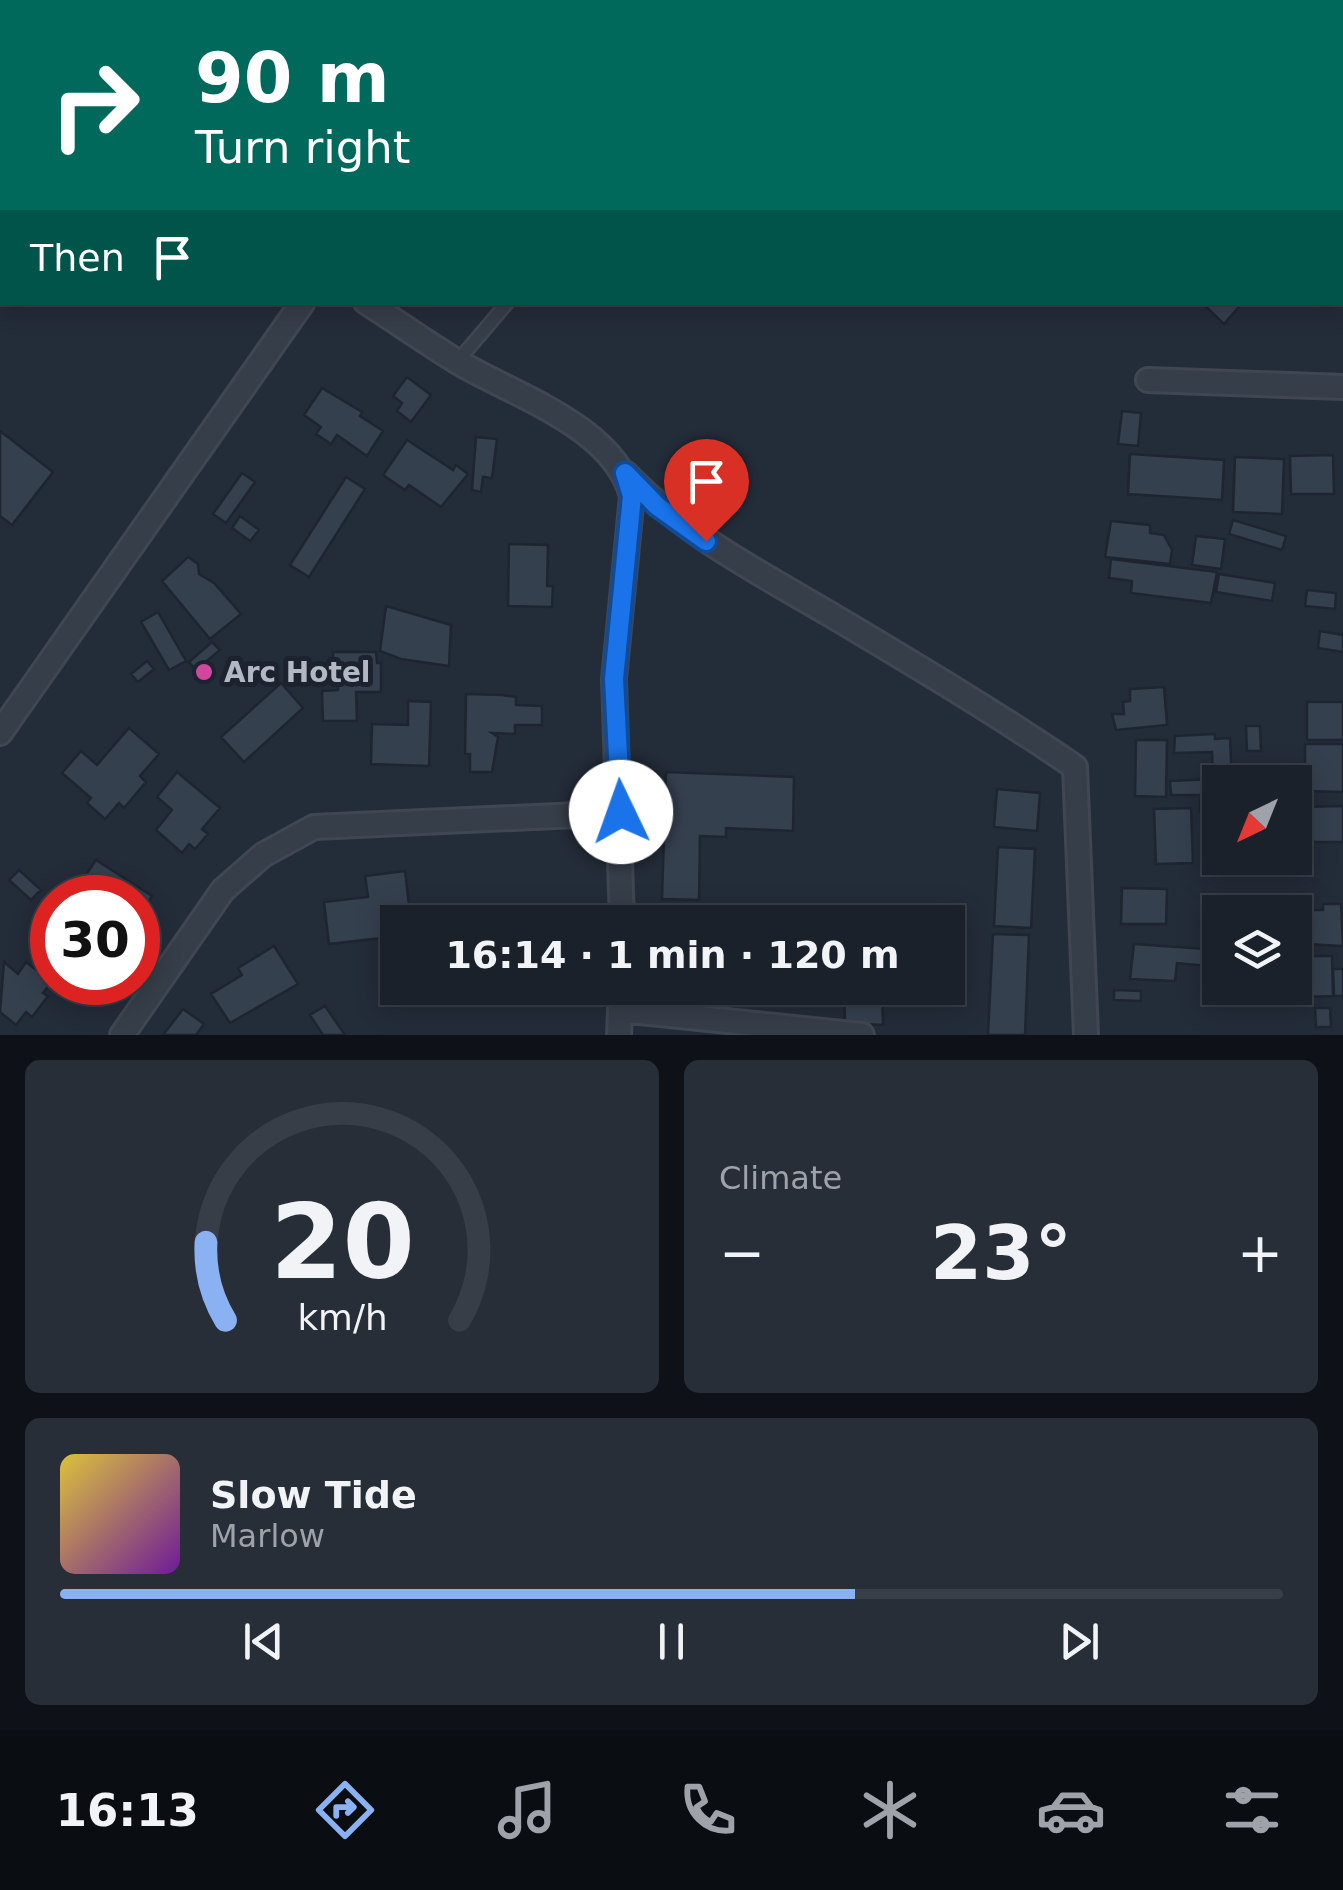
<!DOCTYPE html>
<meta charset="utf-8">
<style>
body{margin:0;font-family:"DejaVu Sans",sans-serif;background:#272e37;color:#f1f3f6;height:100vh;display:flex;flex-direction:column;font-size:38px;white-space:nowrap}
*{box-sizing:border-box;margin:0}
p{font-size:32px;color:#9fa3a9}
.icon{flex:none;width:55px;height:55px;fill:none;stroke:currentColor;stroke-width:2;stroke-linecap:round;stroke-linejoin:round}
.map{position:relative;height:1035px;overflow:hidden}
.drawer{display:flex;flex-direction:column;gap:25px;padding:25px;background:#0e1218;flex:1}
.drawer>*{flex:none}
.banner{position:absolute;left:0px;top:0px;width:1345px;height:305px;box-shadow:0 5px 25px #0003,0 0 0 2px #383e47;background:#00695c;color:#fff;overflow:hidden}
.needle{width:65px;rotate:223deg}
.tools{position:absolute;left:1202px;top:765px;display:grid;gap:20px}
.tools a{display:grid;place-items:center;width:110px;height:110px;border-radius:0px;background:#1a212b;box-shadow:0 5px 25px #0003,0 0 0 2px #383e47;font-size:50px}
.speed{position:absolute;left:30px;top:875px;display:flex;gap:20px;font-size:50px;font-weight:700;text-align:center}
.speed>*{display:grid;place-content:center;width:130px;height:130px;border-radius:50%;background:#1a212b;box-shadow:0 5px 25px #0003,0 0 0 2px #383e47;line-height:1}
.speed .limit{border:15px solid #d22;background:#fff;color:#111}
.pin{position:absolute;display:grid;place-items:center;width:85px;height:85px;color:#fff;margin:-102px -42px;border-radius:50% 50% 50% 0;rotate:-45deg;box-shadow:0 0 10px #0007}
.pin .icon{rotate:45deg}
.me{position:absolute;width:110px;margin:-55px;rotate:357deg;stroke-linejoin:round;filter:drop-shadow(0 0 8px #0008)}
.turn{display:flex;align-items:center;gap:35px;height:210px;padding:0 30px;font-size:45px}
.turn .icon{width:130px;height:130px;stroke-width:2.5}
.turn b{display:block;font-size:70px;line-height:85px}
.then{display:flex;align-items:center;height:95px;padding:0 30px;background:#0003;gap:20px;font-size:38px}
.big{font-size:75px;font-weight:800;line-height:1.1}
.drawer .tile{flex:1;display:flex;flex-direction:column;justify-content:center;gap:15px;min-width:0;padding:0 35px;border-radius:15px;background:#272e37}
.drawer .dial{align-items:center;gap:0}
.dial svg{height:260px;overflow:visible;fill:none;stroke:#383e47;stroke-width:7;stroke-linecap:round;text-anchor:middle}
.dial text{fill:#f1f3f6;stroke:none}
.song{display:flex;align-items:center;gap:30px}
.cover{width:120px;height:120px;border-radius:15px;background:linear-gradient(135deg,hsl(50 70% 55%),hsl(280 70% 35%))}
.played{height:10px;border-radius:5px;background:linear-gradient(90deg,#8ab2f2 65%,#383e47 65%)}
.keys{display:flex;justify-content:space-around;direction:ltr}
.heat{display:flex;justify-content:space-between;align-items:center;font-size:55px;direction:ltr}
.drawer .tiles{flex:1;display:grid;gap:25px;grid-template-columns:1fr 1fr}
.tile:last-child{grid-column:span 2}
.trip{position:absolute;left:380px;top:905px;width:585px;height:100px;border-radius:0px;background:#1a212b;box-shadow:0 5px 25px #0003,0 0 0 2px #383e47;font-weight:800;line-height:100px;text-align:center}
.menu{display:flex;height:160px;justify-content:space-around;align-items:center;background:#0a0d11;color:#9fa3a9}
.menu .icon{width:70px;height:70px}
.menu .selected{color:#8ab2f2}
.menu b{font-size:45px;color:#f1f3f6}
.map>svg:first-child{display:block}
</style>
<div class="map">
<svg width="1343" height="1035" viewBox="0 0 1343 1035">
<rect width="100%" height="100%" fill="#232c39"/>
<path fill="#35404f" stroke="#1e2530" stroke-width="2.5" d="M1201,302h42l-19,22z
M407,377l24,18 -20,27 -14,-11 5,-8 -9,-7z
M322,388l40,24 -2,4 23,15 -16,25 -30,-21 -6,9 -15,-10 5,-7 -17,-12z
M1122,411l19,2 -3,33 -20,-2z
M0,431l53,41 -41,53 -12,-9z
M476,437l21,2 -5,39 -9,-1 -2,15 -9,-2z
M407,440l46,30 3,-5 12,9 -27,33 -32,-22 -4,5 -22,-15z
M1130,454l94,6 -2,40 -94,-6z
M1333,455l1,39h-43l-1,-38z
M1235,457l49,2 -2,55 -49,-2z
M242,473l13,9 -29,41 -13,-9z
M346,477l19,12 -56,88 -19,-12z
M240,516l19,14 -9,11 -18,-13z
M1233,520l53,16 -4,14 -53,-16z
M1111,521l39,4v8l14,2 8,15 -2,14 -65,-7z
M1196,536l29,3 -4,30 -29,-4z
M509,544l39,1 -1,41h6l-1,21 -44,-1z
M188,557l10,7 1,10 15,9 27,31 -31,25 -48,-58z
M1111,559l106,13 -6,31 -80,-10 1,-12 -23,-3z
M1219,574l56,9 -3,18 -56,-9z
M1307,590l29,3 -1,16 -30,-3z
M386,606l65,19 -2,41 -48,-7 -21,-8z
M158,612l28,49 -17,9 -28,-48z
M1320,631l23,4v17l-25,-4z
M212,642l8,8 -24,20 -7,-8z
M333,652h43l1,11h4v29h-25l1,29h-34l-1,-30 16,-1v-11h12l-16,-2z
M147,661l7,8 -16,13 -7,-8z
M281,683l22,25 -59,54 -23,-25z
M1164,687l3,38 -51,5 -4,-16h12l-1,-12 7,-1v-12z
M466,694l36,1 14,2v8l26,1v19h-27v9l-23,-1 6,4 -6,35h-22v-18h-5z
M408,701l23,1 -2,64 -58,-2 1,-40 36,1z
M1307,702h36v38h-36z
M1246,726h14l1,25h-14z
M129,728l30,26 -19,22 6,6 -22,26 -5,-5 -14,16 -18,-16 4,-5 -29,-25 19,-22 16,14z
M1215,734v5l15,-1 2,44h-12v13h-49l-1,-14 43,-2 -1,-27 -38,1 1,-17z
M1136,740h31l-1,57 -31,-1z
M1305,744h38v48l-38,-1z
M177,772l43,36 -18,21 6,5 -13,15 -6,-5 -7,9 -26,-23 16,-20 -15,-13z
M666,772l128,5 -1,54 -67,-3v9l-26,-1 -1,64 -37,-1z
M997,789l43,4 -3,38 -43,-4z
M1200,800h20v16l-20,-4z
M1343,806v36h-42v-35z
M1191,808l2,55 -37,1 -2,-55z
M998,847l37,2 -4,79 -37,-2z
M1233,858h28l1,11 -28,1z
M96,860l56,36 -11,19 -3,-17h-52l7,-13 -10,-6z
M19,870l22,20 -10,10 -22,-20z
M405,871l6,51h-13v31l-13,1 -2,-16 -54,6 -5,-42 44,-5 -3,-21z
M1122,888l45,1 -1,35h-45z
M1323,904h18l2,42 -38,-2v-34h18z
M993,934l36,1 -4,100h-37z
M1134,944l86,6v17l-43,-4 -2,18 -45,-2z
M274,946l24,38 -68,39 -19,-29 31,-19 -4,-7z
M1306,956h26l1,40 -27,1z
M4,962l14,12 8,-12 26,20 -9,11 5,3 -16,21 -6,-5 -10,13 -16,-13z
M1333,969h10v27h-9z
M844,988h38l1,37 -38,-2z
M1114,990l27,1v10l-27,-1z
M325,1006l20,29h-22l-13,-20z
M1315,1008h15l1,19h-15z
M183,1009l21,15 -8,11h-33z"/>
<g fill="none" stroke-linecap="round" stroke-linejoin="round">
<g stroke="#404752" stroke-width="16">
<path id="lane" d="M562,0l4,2
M457,362l51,-60"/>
</g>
<g stroke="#404752" stroke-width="28">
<path id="street" d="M0,32l2,2
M366,302c31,20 61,41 92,60 57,34 155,64 174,134l-18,183 8,243
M1148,380l195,7
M625,473c60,62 135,100 208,143 82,49 163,97 242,151l11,268
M0,733l303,-431
M621,1010l241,25
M122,1035l101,-145 40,-35 51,-28 307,-14
M619,1035l2,-47"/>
</g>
<use href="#lane" stroke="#363e49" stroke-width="11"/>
<use href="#street" stroke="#363e49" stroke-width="22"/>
</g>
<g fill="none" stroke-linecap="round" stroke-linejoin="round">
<g stroke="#114b97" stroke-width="25">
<path id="route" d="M621,812l-7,-133 18,-183 -7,-23 32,33 49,35"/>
</g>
<use href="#route" stroke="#1a73e8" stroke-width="18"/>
</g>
<circle fill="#d1479c" stroke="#1c232e" stroke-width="4" cx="204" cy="672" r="10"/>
<g text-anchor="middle" stroke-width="10" stroke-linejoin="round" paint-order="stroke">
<g font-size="28" font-weight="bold" fill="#b1b9c5" stroke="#1c232e" text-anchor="start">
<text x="224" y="682">Arc Hotel</text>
</g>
</g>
</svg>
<div class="tools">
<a><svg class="needle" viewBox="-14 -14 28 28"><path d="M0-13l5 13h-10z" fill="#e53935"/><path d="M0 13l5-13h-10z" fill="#9fa3a9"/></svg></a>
<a><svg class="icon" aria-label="layers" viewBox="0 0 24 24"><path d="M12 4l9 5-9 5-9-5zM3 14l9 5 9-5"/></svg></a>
</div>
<div class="speed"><div class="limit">30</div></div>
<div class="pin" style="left:706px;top:541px;background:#d93025"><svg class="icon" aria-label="arrive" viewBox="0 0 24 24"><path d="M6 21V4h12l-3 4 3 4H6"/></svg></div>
<svg class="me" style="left:621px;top:812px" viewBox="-20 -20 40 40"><circle r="19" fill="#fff"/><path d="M0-13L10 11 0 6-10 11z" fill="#1a73e8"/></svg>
<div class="trip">16:14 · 1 min · 120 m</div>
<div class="banner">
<div class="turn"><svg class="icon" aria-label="right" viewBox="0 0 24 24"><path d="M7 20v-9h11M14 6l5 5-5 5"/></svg><div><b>90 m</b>Turn right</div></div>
<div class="then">Then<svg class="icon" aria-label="arrive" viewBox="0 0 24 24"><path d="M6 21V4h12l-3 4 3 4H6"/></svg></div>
</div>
</div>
<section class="drawer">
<div class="tiles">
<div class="tile dial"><svg viewBox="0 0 100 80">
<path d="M14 69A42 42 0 1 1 86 69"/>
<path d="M14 69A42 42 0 0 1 8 45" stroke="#8ab2f2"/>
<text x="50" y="56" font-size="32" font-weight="700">20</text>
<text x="50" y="72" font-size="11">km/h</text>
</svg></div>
<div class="tile"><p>Climate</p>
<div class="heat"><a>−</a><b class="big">23°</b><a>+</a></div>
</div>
<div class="tile">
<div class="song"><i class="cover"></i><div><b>Slow Tide</b><p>Marlow</p></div></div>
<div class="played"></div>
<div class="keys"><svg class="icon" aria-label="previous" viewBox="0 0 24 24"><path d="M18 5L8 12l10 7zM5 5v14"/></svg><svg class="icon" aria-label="pause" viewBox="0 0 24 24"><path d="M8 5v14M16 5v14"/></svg><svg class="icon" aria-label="next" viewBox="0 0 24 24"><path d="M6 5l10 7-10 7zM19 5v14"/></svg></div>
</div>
</div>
</section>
<nav class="menu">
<b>16:13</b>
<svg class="icon selected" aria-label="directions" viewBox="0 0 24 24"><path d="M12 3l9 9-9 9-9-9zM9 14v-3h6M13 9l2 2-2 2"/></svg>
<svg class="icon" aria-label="music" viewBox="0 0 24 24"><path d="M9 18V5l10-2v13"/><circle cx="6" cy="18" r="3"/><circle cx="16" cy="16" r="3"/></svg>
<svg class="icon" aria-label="phone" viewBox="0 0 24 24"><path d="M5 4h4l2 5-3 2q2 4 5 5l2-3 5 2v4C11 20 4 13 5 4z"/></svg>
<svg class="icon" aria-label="climate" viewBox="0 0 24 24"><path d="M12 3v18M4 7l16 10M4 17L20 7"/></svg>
<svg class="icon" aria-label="car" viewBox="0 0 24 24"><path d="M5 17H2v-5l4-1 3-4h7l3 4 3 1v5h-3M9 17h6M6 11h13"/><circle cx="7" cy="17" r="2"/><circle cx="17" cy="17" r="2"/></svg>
<svg class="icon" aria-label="filters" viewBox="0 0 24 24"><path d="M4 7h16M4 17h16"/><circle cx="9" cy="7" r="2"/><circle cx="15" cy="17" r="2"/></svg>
</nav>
